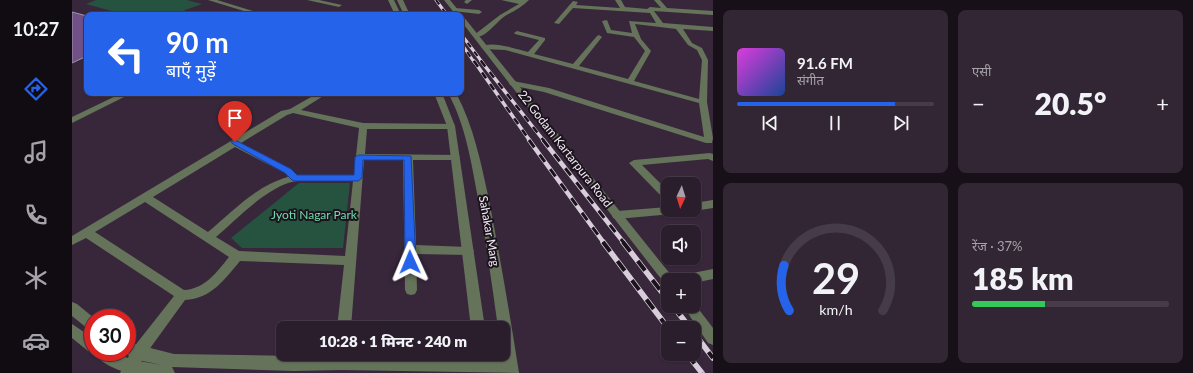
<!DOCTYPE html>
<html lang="hi">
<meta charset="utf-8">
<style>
body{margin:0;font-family:Lato,"Noto Sans Devanagari",sans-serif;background:#322634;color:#f1f3f6;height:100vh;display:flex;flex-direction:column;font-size:15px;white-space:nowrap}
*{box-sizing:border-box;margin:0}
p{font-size:13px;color:#a5a2a9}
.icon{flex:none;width:22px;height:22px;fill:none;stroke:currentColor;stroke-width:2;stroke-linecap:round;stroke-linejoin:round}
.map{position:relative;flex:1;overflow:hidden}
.panel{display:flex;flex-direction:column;gap:10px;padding:10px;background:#171018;width:480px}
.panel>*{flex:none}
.banner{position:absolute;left:12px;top:12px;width:380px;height:84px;border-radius:8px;box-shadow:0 1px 3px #0004,0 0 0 1px #463b48;background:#2563eb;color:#fff;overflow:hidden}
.needle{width:26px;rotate:184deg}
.controls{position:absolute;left:589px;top:177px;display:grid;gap:8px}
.controls a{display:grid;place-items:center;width:40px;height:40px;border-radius:8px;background:#2a1d2c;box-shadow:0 1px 3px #0004,0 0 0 1px #463b48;font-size:20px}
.speed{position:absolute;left:12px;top:309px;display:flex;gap:8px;font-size:20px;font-weight:700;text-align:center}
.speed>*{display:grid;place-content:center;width:52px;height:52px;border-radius:50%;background:#2a1d2c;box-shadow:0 1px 3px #0004,0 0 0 1px #463b48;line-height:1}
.speed .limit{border:6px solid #d22;background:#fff;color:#111}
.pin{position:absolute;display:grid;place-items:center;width:34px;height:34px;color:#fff;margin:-41px -17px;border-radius:50% 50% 50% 0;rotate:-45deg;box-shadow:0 0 4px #0007}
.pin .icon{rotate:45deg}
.me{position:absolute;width:44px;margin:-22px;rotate:359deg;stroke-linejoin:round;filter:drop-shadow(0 0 3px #0008)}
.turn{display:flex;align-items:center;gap:14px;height:84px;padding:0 16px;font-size:18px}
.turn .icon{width:52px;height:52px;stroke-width:2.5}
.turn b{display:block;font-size:28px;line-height:34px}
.big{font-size:30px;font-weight:800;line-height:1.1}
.panel .card{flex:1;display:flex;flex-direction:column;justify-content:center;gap:6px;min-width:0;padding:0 14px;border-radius:8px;background:#322634}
.panel .dial{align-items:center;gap:0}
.dial svg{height:104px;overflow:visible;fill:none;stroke:#463b48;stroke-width:7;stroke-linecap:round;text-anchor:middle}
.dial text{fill:#f1f3f6;stroke:none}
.song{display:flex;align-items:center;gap:12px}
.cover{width:48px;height:48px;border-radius:6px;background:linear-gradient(135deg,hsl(300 70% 55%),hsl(220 70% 35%))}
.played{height:4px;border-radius:2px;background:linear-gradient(90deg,#2563eb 80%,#463b48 80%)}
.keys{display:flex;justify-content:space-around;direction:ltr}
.heat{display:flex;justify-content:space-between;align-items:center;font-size:22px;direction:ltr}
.charge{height:6px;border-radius:3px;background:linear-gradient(90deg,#34c759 37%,#463b48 0)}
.panel .tiles{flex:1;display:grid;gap:10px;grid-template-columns:repeat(2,1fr)}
.trip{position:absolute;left:204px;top:321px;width:234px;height:40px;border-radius:8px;background:#2a1d2c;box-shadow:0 1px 3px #0004,0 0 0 1px #463b48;font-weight:800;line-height:40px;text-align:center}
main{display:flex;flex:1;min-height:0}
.tab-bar{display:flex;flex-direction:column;width:72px;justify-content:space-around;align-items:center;background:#110c12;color:#a5a2a9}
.tab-bar .icon{width:28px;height:28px}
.tab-bar .active{color:#2563eb}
.tab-bar b{font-size:18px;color:#f1f3f6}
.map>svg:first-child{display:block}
</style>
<main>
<nav class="tab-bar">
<b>10:27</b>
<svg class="icon active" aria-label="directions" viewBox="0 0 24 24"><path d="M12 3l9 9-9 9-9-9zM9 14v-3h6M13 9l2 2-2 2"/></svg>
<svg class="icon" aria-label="music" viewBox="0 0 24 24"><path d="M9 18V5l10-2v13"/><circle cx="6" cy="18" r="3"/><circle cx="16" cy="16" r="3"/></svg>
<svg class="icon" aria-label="phone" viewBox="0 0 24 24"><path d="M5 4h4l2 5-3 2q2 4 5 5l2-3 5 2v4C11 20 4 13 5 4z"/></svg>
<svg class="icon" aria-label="climate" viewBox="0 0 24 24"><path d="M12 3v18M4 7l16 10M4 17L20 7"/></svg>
<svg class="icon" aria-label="car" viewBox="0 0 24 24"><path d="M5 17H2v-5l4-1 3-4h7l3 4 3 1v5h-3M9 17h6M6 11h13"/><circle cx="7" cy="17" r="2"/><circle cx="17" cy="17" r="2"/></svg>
</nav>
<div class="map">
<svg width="641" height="373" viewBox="0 0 641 373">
<rect width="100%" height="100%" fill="#38273b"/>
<path fill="#25533f" d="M24,0h91l15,4 -17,6 -4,5h-55l-40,-11z
M227,183h51l-7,65h-101l-11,-10z"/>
<path fill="#705087" stroke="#a294ae" d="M0,12l15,4v40l-15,7z"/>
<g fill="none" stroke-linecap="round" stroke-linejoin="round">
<path fill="#65735a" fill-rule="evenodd" d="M136,0h9l49,15h-9z
M235,0h12l23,5 -3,2z
M394,0h6l-5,4 -3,-2z
M429,0h28c-7,7 -15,11 -24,16 -9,6 -20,23 -31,21v-2l26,-20 19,-11z
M543,0h6l4,7 22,2 3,-2 11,1 -7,-8h6l7,8 46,3v4l-59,-4 9,12 50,4v4l-30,-2 9,14 10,5 6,12 -1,42 6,36 -1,5h-6l-162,-51 -34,-7 -1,-2 4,-2 36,7 155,49 -5,-34 -194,-53 -21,-1 -3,-2c9,-7 36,2 47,5l11,-12 -24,-6 -1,-1 3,-2 28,7v2l-11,14 39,10 24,-28 2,-1 3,2 -23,29 49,13 17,-28 -11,-14 -27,-4 -5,-12 5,-1 4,10 21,3 -3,-12 27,2 -6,-10 -77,-5 -14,16 -5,-1 19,-22 5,1 -2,3 44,3zM563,24l41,5 12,16 9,5 5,10 -3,39 -65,-18 17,-30 -10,-12z
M383,8l24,2 3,2 -3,2 -26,-3 -1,-1z
M50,93h10l-60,30v-6z
M246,93h10l-27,17 62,13 91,1 1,2 -4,3h-84l-2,25 93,1 2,2 -2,2 -3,1h-42l3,85 52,2 4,1 2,3 -2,3 -4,1 -52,-1 1,36 -2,4 -4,1 -4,-1 -2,-4 -2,-130h-39l-13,168h-14l7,-63 -104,-4c-15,18 -29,38 -55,39l-42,58 -8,15h-15l13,-25 41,-52 -88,-58 -14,7v-9l209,-125 9,-2zM221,113l66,15 -5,47h-57l-6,-6 -50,-26 46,-28zM163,147l50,26 3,4c-31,8 -56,35 -80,55l-55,-35zM247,180l34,1 -8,75 -106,-5 -23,-14c22,-19 45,-44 72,-54 10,-3 21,-3 31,-3zM73,202l84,55c-12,15 -24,32 -45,33l-89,-58z
M638,153l3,1v7l-5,-2 -66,6 26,26v10l-4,-2 -35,-36 5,-3z
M641,200v8l-19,3 -2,-1h2v-7z
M596,207v3h9l-1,3 -4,1 -55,5 -4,-1 -1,-3 1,-3 4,-1z
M641,269v10l-19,4v-3h-18l2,-4 4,-1z"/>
<path fill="#65735a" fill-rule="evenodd" d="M316,0h6l7,15h-6z
M325,0h6l7,15h-6z
M372,0h6l13,16 212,264h-7v5l-3,-1 -204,-263v-6h-5z
M362,93h8l13,33 30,202h-14l-24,-202z
M376,93h8c18,34 25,70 33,107 11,57 21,115 30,173l-178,-3 -47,1 -122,-4 3,6c-14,0 -29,0 -44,0 -11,-1 -32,-10 -37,-21l-1,1 -5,-2 -16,-13v-14l21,14v14h20l20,8 29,5 -24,-5 -17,-8h6v-10l47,12 302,5 -1,-5h14l1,6h13v-32h-5c-6,-43 -12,-87 -20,-130 -7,-36 -12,-72 -30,-105z
M0,302l5,2 17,14h-1v13l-5,-2 -16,-13z
M622,303l19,25v17l-5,-2 -25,-37h11z"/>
<g stroke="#d9cddb" stroke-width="3">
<path id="rail-far3" d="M364,0l11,15
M389,34l21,28
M389,43l13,19"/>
</g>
<g stroke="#d9cddb" stroke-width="3.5">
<path id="rail-far2" d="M402,61l56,80
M409,61l63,80"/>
</g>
<g stroke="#d9cddb" stroke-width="4.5">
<path id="rail-far1" d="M457,140l75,103
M471,140l81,103"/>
</g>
<g stroke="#d9cddb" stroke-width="5.5">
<path id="rail" d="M531,242l65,86
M551,242l45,58
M601,306l17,22
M622,333l19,25
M615,354l15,19"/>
</g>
<use href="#rail-far3" stroke="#1b131c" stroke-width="2" stroke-dasharray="5.5" stroke-linecap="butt"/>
<use href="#rail-far2" stroke="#1b131c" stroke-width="2.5" stroke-dasharray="7" stroke-linecap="butt"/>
<use href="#rail-far1" stroke="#1b131c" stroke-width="3" stroke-dasharray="9" stroke-linecap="butt"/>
<use href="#rail" stroke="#1b131c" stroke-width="4" stroke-dasharray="12" stroke-linecap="butt"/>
</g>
<path fill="#2563eb" stroke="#184099" d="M163,140l56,29 6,6h57l1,-18 4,-2 52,1 5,106 -2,3 -4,2 -3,-2 -2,-3 -1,-102h-41l-1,18 -4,3h-63l-3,-1 -7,-7 -52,-29 -2,-2z"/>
<g text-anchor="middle" stroke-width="4" stroke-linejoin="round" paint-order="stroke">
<g font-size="12" fill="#f5eaf7" stroke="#1b131c">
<text transform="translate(493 149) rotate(52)" y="4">22 Godam Kartarpura Road</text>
<text transform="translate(417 231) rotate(80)" y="4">Sahakar Marg</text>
</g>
<g font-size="12" fill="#6fdcab" stroke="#1b131c">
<text x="242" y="219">Jyoti Nagar Park</text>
</g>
</g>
</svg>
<div class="controls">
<a><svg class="needle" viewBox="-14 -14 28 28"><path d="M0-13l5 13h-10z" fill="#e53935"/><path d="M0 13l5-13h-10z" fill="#a5a2a9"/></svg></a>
<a><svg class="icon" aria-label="sound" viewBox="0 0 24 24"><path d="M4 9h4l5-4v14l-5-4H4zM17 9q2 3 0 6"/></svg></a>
<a>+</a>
<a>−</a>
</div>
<div class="speed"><div class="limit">30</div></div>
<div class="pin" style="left:163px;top:142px;background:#d93025"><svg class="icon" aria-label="arrive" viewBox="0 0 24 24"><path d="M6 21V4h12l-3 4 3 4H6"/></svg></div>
<svg class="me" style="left:338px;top:262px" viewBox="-20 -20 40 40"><path d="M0-17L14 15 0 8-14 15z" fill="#2563eb" stroke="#fff" stroke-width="4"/></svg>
<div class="trip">10:28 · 1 मिनट · 240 m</div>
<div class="banner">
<div class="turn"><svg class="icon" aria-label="left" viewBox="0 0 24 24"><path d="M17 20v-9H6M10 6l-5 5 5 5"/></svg><div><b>90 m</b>बाएँ मुड़ें</div></div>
</div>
</div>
<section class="panel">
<div class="tiles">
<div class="card">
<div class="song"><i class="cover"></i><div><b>91.6 FM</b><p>संगीत</p></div></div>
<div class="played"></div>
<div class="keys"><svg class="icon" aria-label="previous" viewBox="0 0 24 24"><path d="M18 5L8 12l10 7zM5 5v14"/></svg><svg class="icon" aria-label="pause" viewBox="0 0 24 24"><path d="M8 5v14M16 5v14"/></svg><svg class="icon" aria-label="next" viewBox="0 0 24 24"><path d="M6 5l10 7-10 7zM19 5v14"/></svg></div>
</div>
<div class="card"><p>एसी</p>
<div class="heat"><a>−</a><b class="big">20.5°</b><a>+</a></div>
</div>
<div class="card dial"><svg viewBox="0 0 100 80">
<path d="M14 69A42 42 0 1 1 86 69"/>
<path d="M14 69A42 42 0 0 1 10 34" stroke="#2563eb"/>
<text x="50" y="56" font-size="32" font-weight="700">29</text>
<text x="50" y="72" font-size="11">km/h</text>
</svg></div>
<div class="card"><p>रेंज · 37%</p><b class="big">185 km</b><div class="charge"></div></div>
</div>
</section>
</main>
